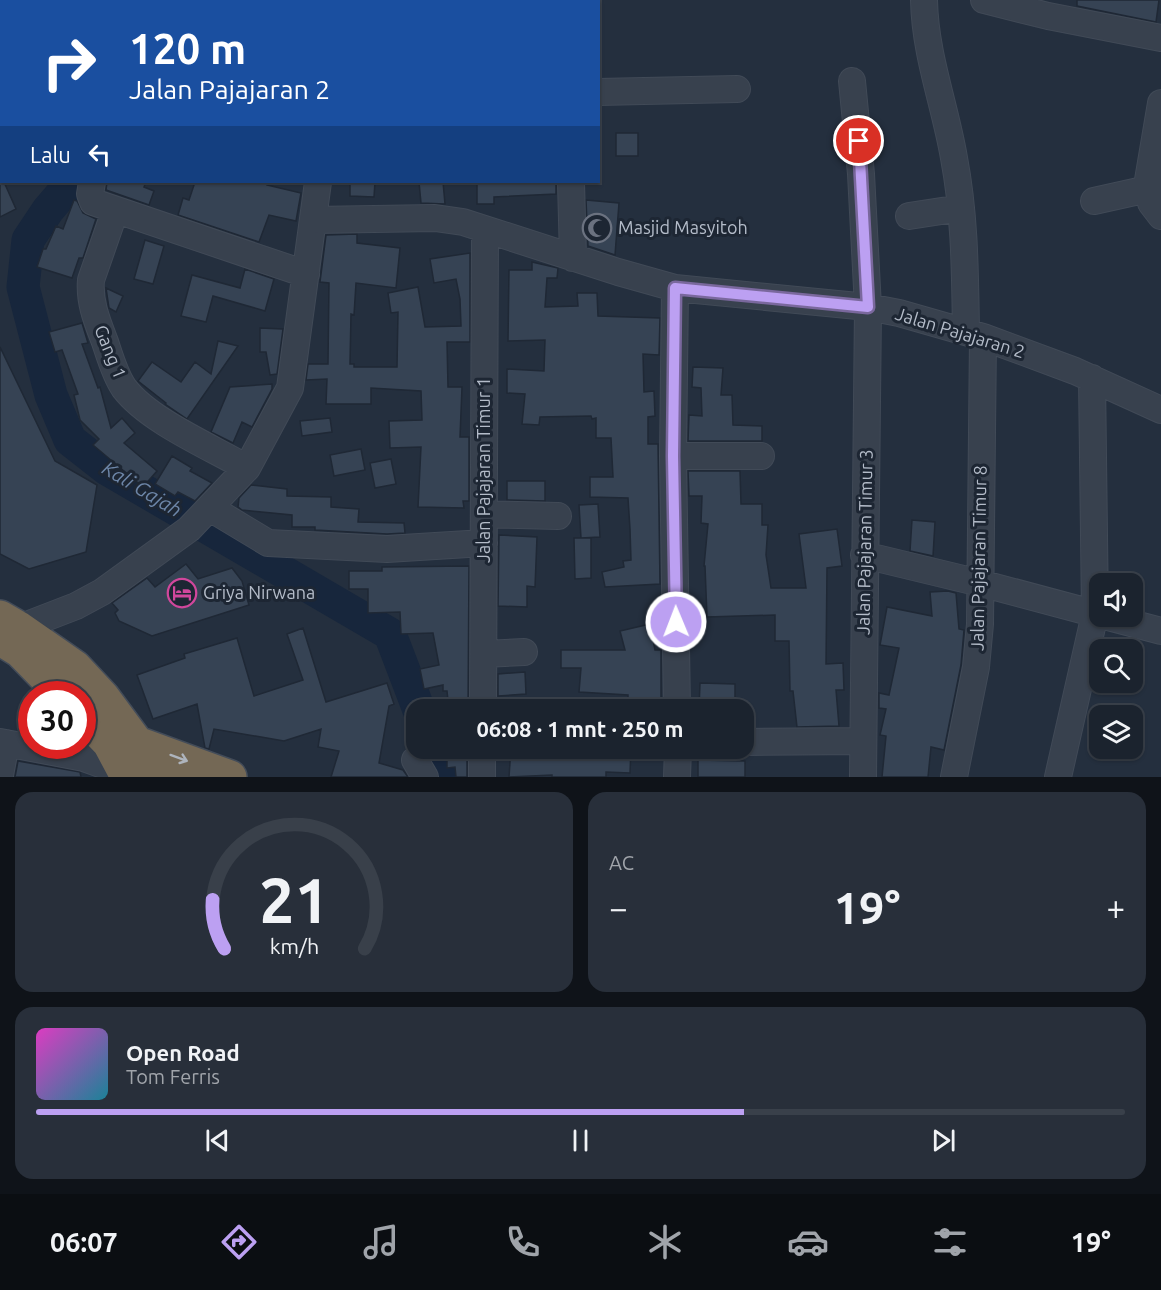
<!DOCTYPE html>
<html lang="id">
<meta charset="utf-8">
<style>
body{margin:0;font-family:Ubuntu,sans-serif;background:#282f3a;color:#f1f3f6;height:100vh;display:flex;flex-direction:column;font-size:22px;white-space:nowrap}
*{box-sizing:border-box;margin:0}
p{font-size:20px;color:#a0a4aa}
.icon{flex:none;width:33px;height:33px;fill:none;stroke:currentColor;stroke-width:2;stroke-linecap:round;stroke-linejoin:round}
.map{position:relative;height:777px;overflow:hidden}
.panel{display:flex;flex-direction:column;gap:15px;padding:15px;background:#0f1319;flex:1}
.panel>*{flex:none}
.top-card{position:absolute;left:0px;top:0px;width:600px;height:183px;box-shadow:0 2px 4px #0004,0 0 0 2px #39404a;background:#1a4fa0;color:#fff;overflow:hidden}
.buttons{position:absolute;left:1089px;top:573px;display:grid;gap:12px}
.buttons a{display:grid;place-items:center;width:54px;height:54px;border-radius:12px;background:#1b232e;box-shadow:0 2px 4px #0004,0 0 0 2px #39404a;font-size:30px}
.speed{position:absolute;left:18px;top:681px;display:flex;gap:12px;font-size:30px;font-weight:700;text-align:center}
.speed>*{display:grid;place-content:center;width:78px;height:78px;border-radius:50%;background:#1b232e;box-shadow:0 2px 4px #0004,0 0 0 2px #39404a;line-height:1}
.speed .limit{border:9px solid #d22;background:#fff;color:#111}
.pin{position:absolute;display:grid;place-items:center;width:51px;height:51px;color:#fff;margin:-26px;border:3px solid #fff;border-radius:50%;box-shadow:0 2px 6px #0007}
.me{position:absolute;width:66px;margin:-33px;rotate:359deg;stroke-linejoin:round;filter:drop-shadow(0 0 4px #0008)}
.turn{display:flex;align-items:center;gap:21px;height:126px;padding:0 30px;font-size:27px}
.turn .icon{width:78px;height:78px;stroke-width:2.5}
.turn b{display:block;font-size:42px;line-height:51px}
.then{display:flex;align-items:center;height:57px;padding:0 30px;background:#0003;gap:12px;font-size:22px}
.big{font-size:45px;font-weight:700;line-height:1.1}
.panel .widget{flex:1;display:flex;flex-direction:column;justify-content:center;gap:9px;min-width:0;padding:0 21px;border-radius:18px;background:#282f3a}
.panel .dial{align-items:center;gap:0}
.dial svg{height:156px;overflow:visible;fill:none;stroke:#39404a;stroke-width:7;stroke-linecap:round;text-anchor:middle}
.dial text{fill:#f1f3f6;stroke:none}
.song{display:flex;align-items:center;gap:18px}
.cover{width:72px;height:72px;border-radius:9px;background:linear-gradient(135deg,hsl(310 70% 55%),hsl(190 70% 35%))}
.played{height:6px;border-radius:3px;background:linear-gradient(90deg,#bca0f2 65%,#39404a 65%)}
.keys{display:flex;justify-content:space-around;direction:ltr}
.heat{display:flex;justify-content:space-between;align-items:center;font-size:33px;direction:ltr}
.panel .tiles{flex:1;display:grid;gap:15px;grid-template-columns:1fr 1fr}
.widget:last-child{grid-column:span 2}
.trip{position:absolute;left:406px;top:699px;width:348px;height:60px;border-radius:18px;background:#1b232e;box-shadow:0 2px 4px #0004,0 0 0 2px #39404a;font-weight:700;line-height:60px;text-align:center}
.menu{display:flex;height:96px;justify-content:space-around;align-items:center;background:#0b0e12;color:#a0a4aa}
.menu .icon{width:42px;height:42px}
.menu .on{color:#bca0f2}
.menu b{font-size:27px;color:#f1f3f6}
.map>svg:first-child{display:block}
</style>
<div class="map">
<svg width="1161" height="777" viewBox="0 0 1161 777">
<rect width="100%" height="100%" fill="#242f3e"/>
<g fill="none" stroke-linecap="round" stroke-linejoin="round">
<path stroke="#17263c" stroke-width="33" d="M0,50l2,3
M72,182l-24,28 -20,30 -5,47 28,108 19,45 37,29 283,165 29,76
M434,748l11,29"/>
</g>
<path fill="#364354" stroke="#1f2835" stroke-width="1.5" d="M1077,0h82l-3,22 -79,-16z
M616,133h22v23h-22z
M0,174l2,8h2l12,27 -16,8z
M107,182h39l-2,5 10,4 -5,14 -43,-15z
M195,182h73l-1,3 34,8 -5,28 -27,-6 -10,27 -81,-27 5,-17 6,2z
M350,182h25l-1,15 -24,-1z
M419,182h24l2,22 -24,-1z
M477,182h79v12l-62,3v7h-17z
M74,200l3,1 6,12 13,6 -13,39h-4l-7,20 -35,-11 6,-18h3l10,-23 7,3z
M586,200l33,3 -4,52 -27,-9z
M357,234v9l43,5 -4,40 -40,-5 -2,32 -3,-1 -1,50h4v3h43l1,-55 -7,1 -3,-20 30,-6 7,40 36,-1 -1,-27 -4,-20 -22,4 -4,-24 40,-6v89h-23l1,45h14l-2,50h9v64h-6l1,7 -46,-1 3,-60 -31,1 -1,-27 33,-1 -1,-29 -50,-3v16h-45l1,-25 -21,1 2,-16h20l1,-81 -9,-1 6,-47z
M145,240l19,6 -11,38 -19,-5z
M532,262l26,6 -1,10h-10l-2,29 33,-1 -1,-13h20l1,23 62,2 -1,37 -16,-1 1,38 10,-1 1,25 -7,1v27h10l2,140 -55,3 -3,-15 22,-5 -1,-6 8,-1 -1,-31 -2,-31 -38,-1v-20h23l-2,-39h-15v-20l-4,1 -1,-3 -51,1 -1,8 -17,-1 3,-30 -18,-1v-24l37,2 1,-31 -37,1 1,-71h23z
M245,269l29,10 -9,32 -52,-15 -7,26 -25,-6 11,-41 48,13z
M106,288l17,8 -7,16 -7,-4z
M82,323l6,20 -6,1 16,44 2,-1 11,41 11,-10 13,15 -11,10 33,28 -14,16 -50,-42 6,-6 -19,-19 -6,-25 4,-1 -16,-44 -7,2 -6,-20z
M260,328l23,1 -6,45 -7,1 -4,-23h-6z
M218,341l20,5 -51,73 -22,-15 1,-1 -28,-22 14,-19 29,20 14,-20 16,12z
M0,347l55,114 42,24 -11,67 -57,17 -29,-15z
M693,367l30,1 -2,27h11l1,30 29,1v15h-74l1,-26 13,1 -1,-28 -9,-1z
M272,384v5l-20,38 -10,-5 -9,21 -22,-11 19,-45z
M330,418l2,14 -30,4 -2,-15z
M361,449l4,21 -31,6 -4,-21z
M172,456l20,12 -2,3 22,12 -17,18 -17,-9 -3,4 -20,-12z
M391,459l5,25 -21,4 -5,-25z
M688,471h52l1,33h21v21h6l-2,30 5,33h35l-7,-54 38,-5 5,37 -15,2 -1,96 17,-1 1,27h-8l3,36 -42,1 -4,-36h-3l-1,-50h-14v-26l-68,2 -2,-51h-1l4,-42 -7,-1 1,-27h-13z
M507,481h38v20l-38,-1z
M251,485l36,4v7l44,1v10l28,2 -1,13 46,1 1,10 -18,1 -72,-4v-3h-23v-12l-50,-5 -4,-3 1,-9z
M598,504l2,33 -19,1 -2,-33z
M912,520l23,2 -2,34 -23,-5z
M499,535l38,2 -2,50 -8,-1v21l-29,-1z
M574,538h17v40l-16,1z
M186,564l12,15 34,-11 10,13 7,24 -97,31 -33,-15 -4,-8 3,-3 -6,-7 35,-25 8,9z
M469,566l-1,144h-19l-2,-19h-4v-6l-19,4 -4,-20 19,-4 -6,-32 -32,1 -1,-22 -32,1v-24h-19v-18h33v-4z
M948,591l8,2 3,36 5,1 -3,35 -17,85 -13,-3 -3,30h-46l4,-41 -6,-1 6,-26 -7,-1v-15l10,2 10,-47 -19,-3 7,-38 45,9 -2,-24z
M650,624l5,26h6v57l-33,-1v-11l-49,-3 2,-24h-20v-18h64l-5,-19z
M303,628l23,74 61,-19 7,21 -5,2 -10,57 24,7 5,7h-77l8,-26 -21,-4 3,-18 -37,12 -70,-12 -5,20 -4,-1 -8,-44 -44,15 -16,-44 48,-17 -1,-4 53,-16 17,58 49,-16 -16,-46z
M525,672l1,22 -28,2v-22z
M700,683l35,1v26h-36z
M447,748h20v29h-11l-1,-10 -8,1z
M511,748h120l-1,25 -24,-1v5h-54v-2l-43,2z
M698,760l47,1v16h-47z
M18,761l62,11 1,5h-66z"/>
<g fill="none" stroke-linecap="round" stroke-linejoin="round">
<g stroke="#414a57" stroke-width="28">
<path id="minor" d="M564,0v2
M924,0c1,55 21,105 30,158 11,58 11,115 12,174
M984,0l64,16 113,22
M342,2v-2
M852,81l9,93 7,133 -5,470
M598,92l139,-3
M1161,103l-13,77 3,23 10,13
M92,182l-2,12 3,8 213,72
M571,182l2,76
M1094,201l54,-12
M115,211l-24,69c-2,22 6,41 14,62 5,15 10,33 19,46 25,33 87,59 123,80
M909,216l52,-8
M313,220l122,-2 28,4 155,50 57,16 193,19 31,6 84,24 92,34 86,39
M675,288l-2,168 4,254
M673,456h88
M210,508l58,35 119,6 97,-6
M484,514l74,2
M864,555l116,28 120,32
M1104,616l57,15
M19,628l57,-22 26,-14 87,-63 58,-61 43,-80 28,-206
M484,654l40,-2
M483,710l2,-480
M0,742l84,16 41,15
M744,742l119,-1
M415,760l10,17
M0,775l6,-32
M482,777v-29
M677,777l1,-29
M954,777l22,-110 4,-43 3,-287
M1058,777l37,-163 -3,-236"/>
</g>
<g stroke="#434c59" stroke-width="36">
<path id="highway" d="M0,617l19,11 56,39 28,30 34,46 19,30
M4,641l16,10 42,43
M82,715l27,28 16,30h31l12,4
M129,743h8l93,34"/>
</g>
<use href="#minor" stroke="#38414e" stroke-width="26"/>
<use href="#highway" stroke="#746855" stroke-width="33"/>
</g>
<defs><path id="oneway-shaft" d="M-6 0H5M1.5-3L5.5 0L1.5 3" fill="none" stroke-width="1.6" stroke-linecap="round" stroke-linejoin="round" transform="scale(1.5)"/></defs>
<use stroke="#aeb4bd" href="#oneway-shaft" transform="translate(179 758) rotate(20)"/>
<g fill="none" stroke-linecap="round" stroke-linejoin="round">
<g stroke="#7a689d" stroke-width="15">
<path id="route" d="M676,622l-3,-166 2,-168 193,19 -9,-166"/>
</g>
<use href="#route" stroke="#bca0f2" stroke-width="10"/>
</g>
<defs>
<g id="mosque-ring" transform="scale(1.5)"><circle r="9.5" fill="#1d2633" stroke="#6b7280" stroke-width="1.5"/><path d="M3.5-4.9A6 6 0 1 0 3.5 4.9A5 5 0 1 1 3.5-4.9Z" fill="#6b7280"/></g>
<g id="hotel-ring" transform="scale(1.5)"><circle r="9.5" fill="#1d2633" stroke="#d1479c" stroke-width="1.5"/><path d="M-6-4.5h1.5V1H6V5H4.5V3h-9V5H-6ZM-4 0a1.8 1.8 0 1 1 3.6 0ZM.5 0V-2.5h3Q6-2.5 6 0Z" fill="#d1479c"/></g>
</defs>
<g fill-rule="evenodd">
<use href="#mosque-ring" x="597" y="228"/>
<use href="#hotel-ring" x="182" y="593"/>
</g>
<g text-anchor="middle" stroke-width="6" stroke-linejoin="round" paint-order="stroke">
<g font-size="18" fill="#b4bcc9" stroke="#1d2633" text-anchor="start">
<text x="618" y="234">Masjid Masyitoh</text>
<text x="203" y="599">Griya Nirwana</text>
</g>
<g font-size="18" fill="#b4bcc9" stroke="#1d2633">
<text transform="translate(960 333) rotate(17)" y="6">Jalan Pajajaran 2</text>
<text transform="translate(110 352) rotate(68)" y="6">Gang 1</text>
<text transform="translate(484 470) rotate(-90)" y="6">Jalan Pajajaran Timur 1</text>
<text transform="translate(865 542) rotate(-89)" y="6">Jalan Pajajaran Timur 3</text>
<text transform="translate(979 558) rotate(-89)" y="6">Jalan Pajajaran Timur 8</text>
</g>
<g font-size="20" font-style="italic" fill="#6d86a8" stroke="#1d2633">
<text transform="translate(142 489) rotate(31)" y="7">Kali Gajah</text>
</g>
</g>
</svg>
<div class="buttons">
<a><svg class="icon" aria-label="sound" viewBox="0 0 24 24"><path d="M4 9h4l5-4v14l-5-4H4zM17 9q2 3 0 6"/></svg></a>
<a><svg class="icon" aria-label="search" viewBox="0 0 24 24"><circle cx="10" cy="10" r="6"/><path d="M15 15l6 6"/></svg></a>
<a><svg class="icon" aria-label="layers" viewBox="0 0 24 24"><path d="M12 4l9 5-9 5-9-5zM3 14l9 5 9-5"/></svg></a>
</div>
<div class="speed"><div class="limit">30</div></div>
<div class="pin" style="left:859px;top:141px;background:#d93025"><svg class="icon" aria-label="arrive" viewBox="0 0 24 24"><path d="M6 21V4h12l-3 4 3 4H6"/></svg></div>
<svg class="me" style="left:676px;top:622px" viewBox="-20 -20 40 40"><circle r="17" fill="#bca0f2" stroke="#fff" stroke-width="3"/><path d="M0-11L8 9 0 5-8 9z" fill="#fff"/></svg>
<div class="trip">06:08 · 1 mnt · 250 m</div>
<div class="top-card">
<div class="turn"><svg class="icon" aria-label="right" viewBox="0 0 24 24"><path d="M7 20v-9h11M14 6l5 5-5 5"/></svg><div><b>120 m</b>Jalan Pajajaran 2</div></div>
<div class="then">Lalu<svg class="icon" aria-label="left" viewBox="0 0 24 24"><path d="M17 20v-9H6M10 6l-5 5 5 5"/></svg></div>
</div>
</div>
<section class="panel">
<div class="tiles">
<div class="widget dial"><svg viewBox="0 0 100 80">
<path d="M14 69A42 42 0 1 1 86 69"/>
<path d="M14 69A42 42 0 0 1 8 44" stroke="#bca0f2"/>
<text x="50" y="56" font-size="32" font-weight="700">21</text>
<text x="50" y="72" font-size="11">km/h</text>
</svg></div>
<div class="widget"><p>AC</p>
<div class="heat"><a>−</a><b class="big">19°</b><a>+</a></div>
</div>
<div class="widget">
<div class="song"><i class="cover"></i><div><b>Open Road</b><p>Tom Ferris</p></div></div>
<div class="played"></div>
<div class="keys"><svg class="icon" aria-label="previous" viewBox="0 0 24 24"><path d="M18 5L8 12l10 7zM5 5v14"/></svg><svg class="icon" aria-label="pause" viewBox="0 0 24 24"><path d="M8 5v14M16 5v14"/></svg><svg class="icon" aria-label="next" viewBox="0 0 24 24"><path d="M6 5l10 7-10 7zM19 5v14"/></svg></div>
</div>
</div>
</section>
<nav class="menu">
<b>06:07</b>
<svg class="icon on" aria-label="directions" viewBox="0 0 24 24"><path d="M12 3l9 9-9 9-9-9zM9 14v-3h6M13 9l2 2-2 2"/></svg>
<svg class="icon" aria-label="music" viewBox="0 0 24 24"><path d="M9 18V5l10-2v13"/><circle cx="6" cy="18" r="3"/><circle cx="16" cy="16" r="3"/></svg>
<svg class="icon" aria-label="phone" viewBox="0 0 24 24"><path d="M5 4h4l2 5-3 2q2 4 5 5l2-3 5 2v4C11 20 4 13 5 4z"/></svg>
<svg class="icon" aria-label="climate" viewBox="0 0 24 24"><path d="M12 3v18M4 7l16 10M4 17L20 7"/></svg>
<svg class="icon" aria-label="car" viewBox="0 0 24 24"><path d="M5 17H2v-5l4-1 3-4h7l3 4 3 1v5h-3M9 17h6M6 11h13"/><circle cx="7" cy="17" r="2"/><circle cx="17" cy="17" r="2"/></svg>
<svg class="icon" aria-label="filters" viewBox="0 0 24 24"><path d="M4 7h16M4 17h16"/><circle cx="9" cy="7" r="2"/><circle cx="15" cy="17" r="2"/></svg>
<b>19°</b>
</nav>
